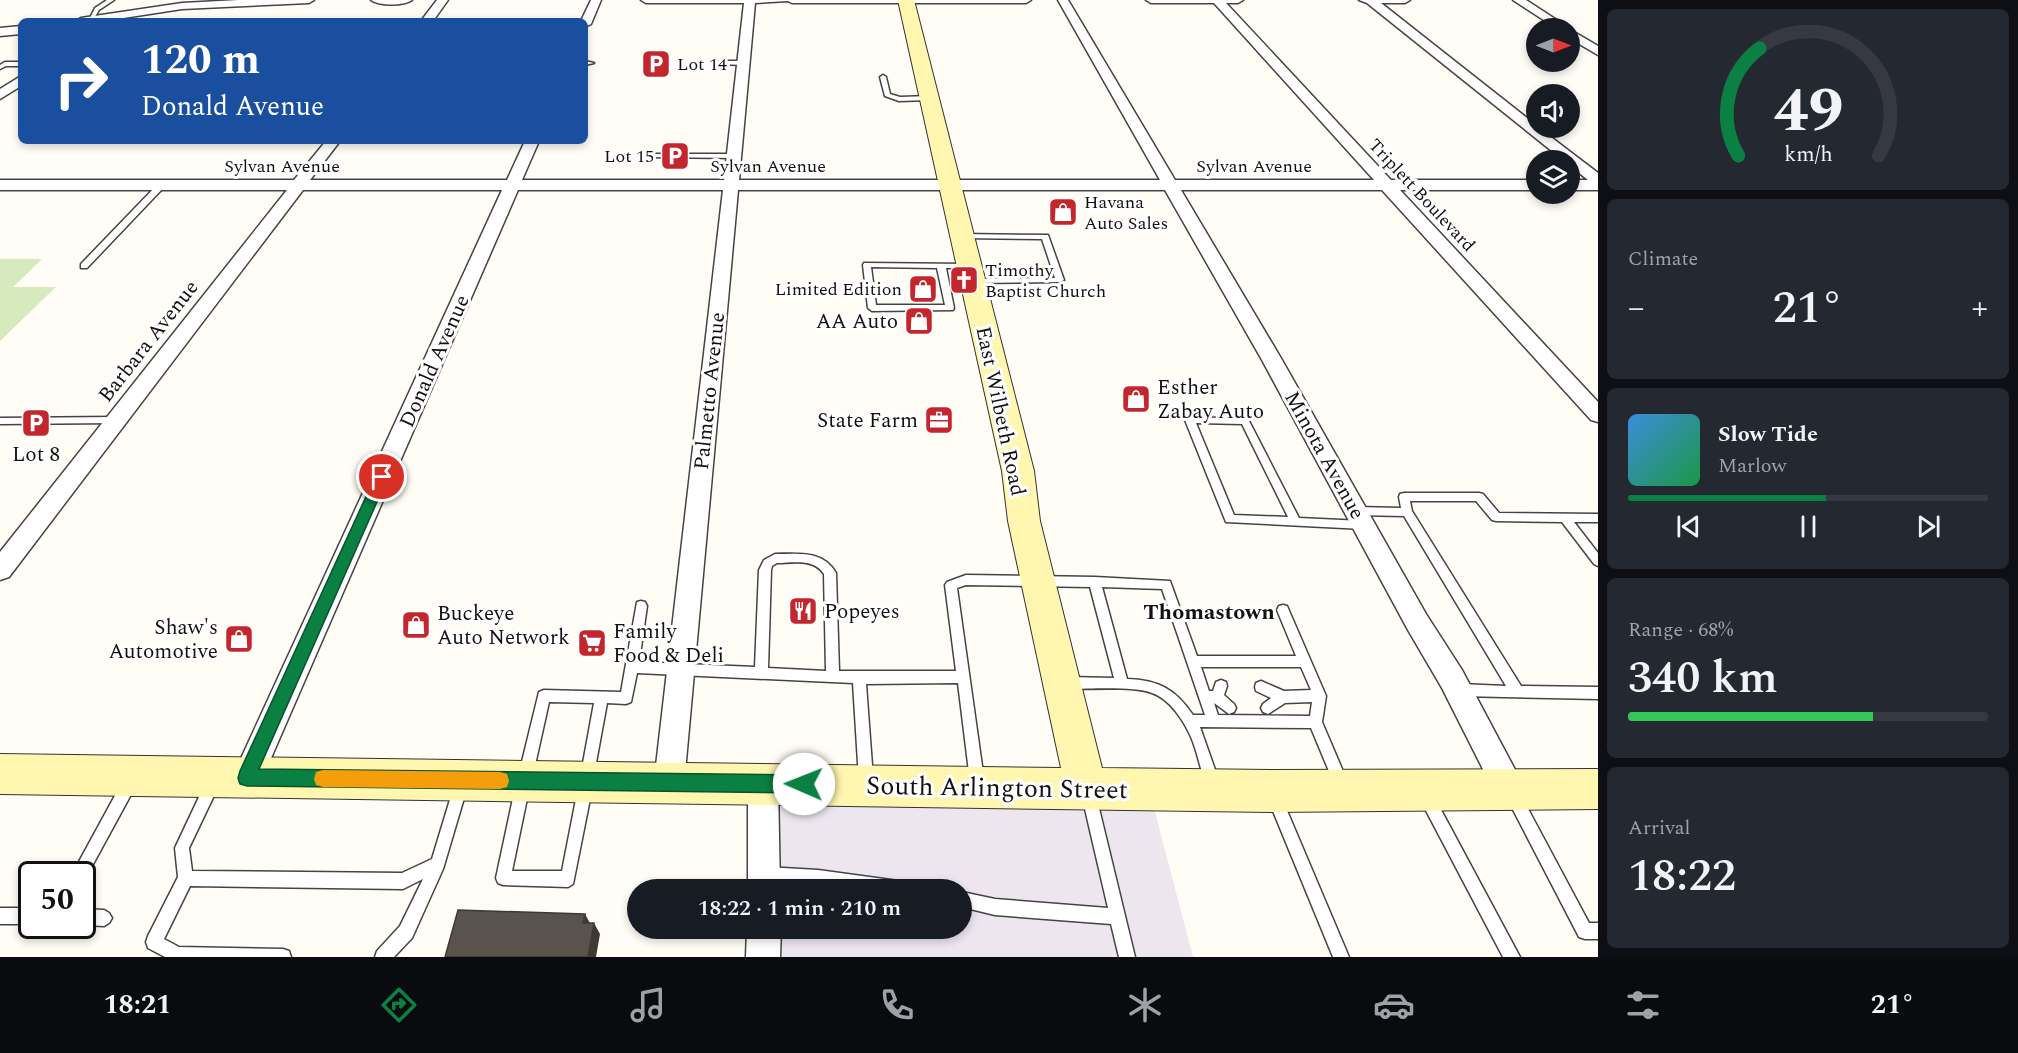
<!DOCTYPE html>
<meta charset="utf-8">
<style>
body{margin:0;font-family:Spectral,serif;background:#242831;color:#f1f3f6;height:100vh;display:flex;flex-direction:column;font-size:22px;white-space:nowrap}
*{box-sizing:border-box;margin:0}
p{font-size:20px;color:#9ea1a6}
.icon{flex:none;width:33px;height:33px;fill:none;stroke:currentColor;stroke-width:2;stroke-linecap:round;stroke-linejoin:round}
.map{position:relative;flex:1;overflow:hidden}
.drawer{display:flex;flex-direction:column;gap:9px;padding:9px;background:#0d0f14;width:420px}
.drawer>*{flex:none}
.hud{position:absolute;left:18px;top:18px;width:570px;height:126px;border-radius:9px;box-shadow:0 3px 9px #0003;background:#1a4fa0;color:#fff;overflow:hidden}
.needle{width:39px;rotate:90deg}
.fabs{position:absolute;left:1526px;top:18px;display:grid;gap:12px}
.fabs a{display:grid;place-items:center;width:54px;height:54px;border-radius:50%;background:#171b24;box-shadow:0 3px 9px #0003;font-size:30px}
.speed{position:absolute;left:18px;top:861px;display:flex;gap:12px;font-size:30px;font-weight:700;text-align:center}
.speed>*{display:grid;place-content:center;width:78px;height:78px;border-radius:50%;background:#171b24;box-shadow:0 3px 9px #0003;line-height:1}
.speed .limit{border:3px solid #111;border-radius:9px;background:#fff;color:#111}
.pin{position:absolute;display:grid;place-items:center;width:51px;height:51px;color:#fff;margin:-26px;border:3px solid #fff;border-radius:50%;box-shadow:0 2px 6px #0007}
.me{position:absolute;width:66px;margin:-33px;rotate:271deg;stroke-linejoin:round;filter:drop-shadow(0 0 4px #0008)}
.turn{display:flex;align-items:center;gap:21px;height:126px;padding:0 24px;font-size:27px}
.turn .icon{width:78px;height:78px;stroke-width:2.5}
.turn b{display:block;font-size:42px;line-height:51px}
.big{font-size:45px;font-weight:600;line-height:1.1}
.drawer .tile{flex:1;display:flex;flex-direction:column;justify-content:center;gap:9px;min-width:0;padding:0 21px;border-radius:9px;background:#242831}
.drawer .dial{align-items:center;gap:0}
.dial svg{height:156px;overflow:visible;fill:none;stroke:#363941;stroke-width:7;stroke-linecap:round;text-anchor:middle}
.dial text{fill:#f1f3f6;stroke:none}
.song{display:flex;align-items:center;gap:18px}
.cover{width:72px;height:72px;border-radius:9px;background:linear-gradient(135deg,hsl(210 70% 55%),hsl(140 70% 35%))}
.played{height:6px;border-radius:3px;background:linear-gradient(90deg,#0b8043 55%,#363941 55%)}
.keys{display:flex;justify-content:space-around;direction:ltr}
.heat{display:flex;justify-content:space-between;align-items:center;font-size:33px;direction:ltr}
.charge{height:9px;border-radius:4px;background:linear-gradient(90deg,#34c759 68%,#363941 0)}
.trip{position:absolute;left:627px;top:879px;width:345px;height:60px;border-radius:30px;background:#171b24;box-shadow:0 3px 9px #0003;font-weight:600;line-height:60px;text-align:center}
.dock{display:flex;height:96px;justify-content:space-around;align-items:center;background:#090b0e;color:#9ea1a6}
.dock .icon{width:42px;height:42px}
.dock .current{color:#0b8043}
.dock b{font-size:27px;color:#f1f3f6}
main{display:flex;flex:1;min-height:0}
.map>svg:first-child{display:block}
</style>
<main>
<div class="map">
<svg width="1598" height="957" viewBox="0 0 1598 957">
<rect width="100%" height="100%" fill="#fffdf5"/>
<path fill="#eee6ef" d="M763,783l386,6 44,168h-430l1,-28 198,-1v-38l-198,-1z"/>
<path fill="#d5ebbd" d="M0,259h42l-29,28h43l-56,54z"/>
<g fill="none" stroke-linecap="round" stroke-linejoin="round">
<g stroke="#444" stroke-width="3">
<path id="lane" d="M107,0h7l-15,10 -6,10h-4l6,-12z
M585,61l9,2 -9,2z
M721,61h22l3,2 -3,2 -24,-1v-2z
M21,62v4h-15l-6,3v-4l5,-3z
M883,75l3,2 4,17 10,3 30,-1 3,2 -3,2 -31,1 -14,-5 -5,-19z
M650,154h84l3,2 -3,2 -86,-1 -1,-1z
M159,183l7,2 -79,83h-6v-4z
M959,234l89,1 16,45 -4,2 -90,1 -1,-2 4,-2 82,-1 -13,-39 -80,-1 -4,-2z
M864,263l105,1 4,2 -4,2h-23l8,40 -1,2 -81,1 -4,-3 -5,-43zM871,267l66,1 8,37h-69z
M116,417l5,3 -5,3 -116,1v-6z
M1190,417l58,2 51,99 64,3 4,1 2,3 -2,3 -4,1 -137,-7 -41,-102zM1196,423l46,1 46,93 -54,-2z
M1404,493h75l4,1 16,19 99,1v8h-24l24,31v13l-4,-2 -32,-42 -66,-1 -4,-1 -16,-19h-66l2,10 109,175 77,1v12l-138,-3 -5,-2 -1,-4 1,-4 5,-2 46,2 -102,-170 -48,-1 -4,-1 -1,-3 1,-3 4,-1 45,1 -2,-11 1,-3z
M775,554c23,0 48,-4 61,19l3,98h117l-11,-86 2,-3 19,-7 129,2 75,4 27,75h99l-19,-46 2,-4 4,-1 4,1 39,90 -4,26 26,61 -2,5 -5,2 -5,-2 -25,-60 -111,-1 19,54 -2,5 -5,2 -5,-2c-7,-16 -9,-33 -16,-49 -7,-16 -21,-38 -39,-44 -18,-7 -62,-4 -83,-4l-5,-2 -1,-4 1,-4 5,-2 45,1 -24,-91 -124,-2 -9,3 27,192 -2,5 -5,2 -5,-2 -2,-5 -12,-97 -92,1 7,95 -2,5 -5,2 -5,-2 -2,-5 -6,-96 -216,-10 -6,29 -5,2 -19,-1 -14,76 -5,2 -5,-2 -2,-5 13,-71 -45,-1 -16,72 -2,5 -5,2 -5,-2 -2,-5 20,-82 5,-2 77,2 16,-90 4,-1 4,1 2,4 -8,56 116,5 4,-97 5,-10zM777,563c16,0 37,-5 47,11l2,97 -58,-3 3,-98 1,-4zM1102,587l60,2 43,126h-12c-18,-26 -34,-35 -66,-36zM1201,667h100l10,23 -27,1 -23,-10 -5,2 -1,4 1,4 15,7 -8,6 -2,4 2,4 5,2 17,-11 27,-1 -2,14 -92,-1 -4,-12 15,11 5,-2 2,-4 -2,-4 -10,-9 3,-9 -1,-4 -5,-2 -5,2 -3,9h-4z
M129,777l5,2 2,5 -2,5 -49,90 -3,1v-6h-9l2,-5 49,-90z
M212,778l5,2 2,5 -30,63 3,23 210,2 30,-14 23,-76 5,-2 5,2 2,5 -24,81 -31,69 -18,19h-19l2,-6 23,-25 23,-47 -20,10 -213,-3 -26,53 15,8 104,2 6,2 2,6h-126l-17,-9 -2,-6 2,-6 30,-59 -3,-29 32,-68z
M522,782l5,2 2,5 -17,82h50l16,-82 2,-5 5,-2 5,2 2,5 -19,95 -5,3 -65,-2 -5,-2 -2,-5 19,-89 2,-5z
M1089,789l5,2 2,5 39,161h-16l-8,-33 -116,-9 -33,-8v-15l33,7 113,9 -26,-112 2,-5z
M1514,790l5,2 70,131h9v16h-13l-6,-2 -70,-135 -2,-5 2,-5z
M1427,791l5,2 88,164h-17l-81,-154 -2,-5 2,-5z
M1275,792l5,2 69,163h-16l-65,-158 2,-5z
M766,867l52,3 88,12 5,3 2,5h-61l-34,-6 -52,-3 -5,-2 -2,-5 2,-5z
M0,908h32v16h-32z
M82,909l22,1 5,3 3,5 -3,5 -5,3 -22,-1z"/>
</g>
<g stroke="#444" stroke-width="3">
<path id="street" d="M239,0h75l-5,3 -127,6 -78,12h-29l6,-3 101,-15z
M371,0h41c-8,6 -33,6 -41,0z
M437,0h11l-15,21h-12z
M591,0h10l-10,24 -6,3v-6h-4z
M641,0h390l-5,3h-234l-4,-2 -33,2 -16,177h421l-102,-180h10l107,180h199l-160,-177h-63l-5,-3h97l-5,3h-12l165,177h145v10h-136l198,212v20l-7,-2 -209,-230h-201l101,170 144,254 36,56 58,109 4,10 -4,10 -11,5 -11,-5 -56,-111 -34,-58 -146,-270 -97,-170h-427l-54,593 -4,10 -11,4 -11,-4 -4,-10 69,-593h-205l-260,598 -11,4 -11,-4 -4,-10 270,-588h-199l-294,387 -9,3v-28l287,-362h-287v-10h294l32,-39h14l-30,39h197l18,-39h14l-17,39h202l20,-177h-98z
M1359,0h51l-5,3h-24l155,122v3h3l59,45v17h-29v-10h19l-19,-15v-5h-6l-196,-157z
M1513,0h13l43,28h-13z
M21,26v8l-21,2v-8z
M1569,29l29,17v9l-29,-17z
M21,76v10l-21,13v-10z
M763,769l11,4 4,10 2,107h-32v-107l4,-10z
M747,928h34l-1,29h-34z"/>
</g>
<g stroke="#333" stroke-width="2">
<path id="secondary" d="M898,0h16l120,471 6,50 62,247 169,2 327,-1v40l-327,3 -1271,-18v-40l1061,14 -53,-247 -6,-50z"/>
</g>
<use href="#lane" fill="#fff" fill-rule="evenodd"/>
<use href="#street" fill="#fff" fill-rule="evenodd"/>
<use href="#secondary" fill="#fff6b0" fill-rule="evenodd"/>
</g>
<path fill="#3f3936" d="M585,914l6,11 -8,-2z
M594,923l6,11 -4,23h-8z"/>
<path fill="#5a524d" stroke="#3f3936" stroke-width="1.5" d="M458,910l127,4 -2,9h11l-6,34h-143z"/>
<path fill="#0b8043" stroke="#07532c" stroke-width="1.5" d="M382,472l6,5 -129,292 545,6 7,3 2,6 -2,6 -7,3 -557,-7 -7,-2 -2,-6 2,-7 135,-294z"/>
<path fill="#f59e0b" d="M323,770l177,2 7,2 2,7 -2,6 -7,2 -177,-2 -7,-2 -2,-6 2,-7z"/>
<defs>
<g id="parking-square" transform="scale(1.5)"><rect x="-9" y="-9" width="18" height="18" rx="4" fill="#c4262e" stroke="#fff"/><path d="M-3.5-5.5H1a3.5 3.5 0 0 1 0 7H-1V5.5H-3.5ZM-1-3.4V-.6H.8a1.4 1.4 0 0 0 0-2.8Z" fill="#fff"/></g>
<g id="shop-square" transform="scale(1.5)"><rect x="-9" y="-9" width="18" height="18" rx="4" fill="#c4262e" stroke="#fff"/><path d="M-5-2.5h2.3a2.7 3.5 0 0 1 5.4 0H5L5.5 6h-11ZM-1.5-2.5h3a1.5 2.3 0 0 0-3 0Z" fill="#fff"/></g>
<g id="church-square" transform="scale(1.5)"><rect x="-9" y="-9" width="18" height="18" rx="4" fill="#c4262e" stroke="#fff"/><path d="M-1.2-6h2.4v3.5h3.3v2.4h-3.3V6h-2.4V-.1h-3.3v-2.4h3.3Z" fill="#fff"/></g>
<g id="office-square" transform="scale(1.5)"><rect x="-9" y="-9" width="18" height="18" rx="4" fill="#c4262e" stroke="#fff"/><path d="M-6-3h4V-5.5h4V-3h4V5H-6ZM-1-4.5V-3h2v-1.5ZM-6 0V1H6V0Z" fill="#fff"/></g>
<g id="restaurant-square" transform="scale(1.5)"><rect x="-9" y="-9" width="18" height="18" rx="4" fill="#c4262e" stroke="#fff"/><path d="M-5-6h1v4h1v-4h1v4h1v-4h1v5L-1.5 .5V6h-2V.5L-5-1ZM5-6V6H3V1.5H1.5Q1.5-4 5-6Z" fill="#fff"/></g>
<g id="supermarket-square" transform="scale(1.5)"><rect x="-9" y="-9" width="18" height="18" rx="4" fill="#c4262e" stroke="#fff"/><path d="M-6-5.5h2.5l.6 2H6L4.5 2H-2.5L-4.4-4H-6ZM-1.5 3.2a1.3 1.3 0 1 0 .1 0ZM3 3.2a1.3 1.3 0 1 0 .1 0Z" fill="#fff"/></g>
</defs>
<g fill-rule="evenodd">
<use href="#parking-square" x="656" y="64"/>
<use href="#parking-square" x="675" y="156"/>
<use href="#shop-square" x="1063" y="212"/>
<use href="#church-square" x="964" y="280"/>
<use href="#shop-square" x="923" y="289"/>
<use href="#shop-square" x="919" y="321"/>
<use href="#shop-square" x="1136" y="399"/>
<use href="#office-square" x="939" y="420"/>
<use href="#parking-square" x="36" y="423"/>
<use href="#restaurant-square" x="803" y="611"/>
<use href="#shop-square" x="416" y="625"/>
<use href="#shop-square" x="239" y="639"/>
<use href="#supermarket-square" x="592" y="643"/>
</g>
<g text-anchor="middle" stroke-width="6" stroke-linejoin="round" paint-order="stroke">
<g font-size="18" fill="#111" stroke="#fff" text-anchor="start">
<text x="677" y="70">Lot 14</text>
<text x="654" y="162" text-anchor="end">Lot 15</text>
<text x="1084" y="208">Havana<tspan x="1084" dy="21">Auto Sales</tspan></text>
<text x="985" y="276">Timothy<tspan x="985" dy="21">Baptist Church</tspan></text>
<text x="902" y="295" text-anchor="end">Limited Edition</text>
</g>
<g font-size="18" fill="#111" stroke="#fff">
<text x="282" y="172">Sylvan Avenue</text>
<text x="768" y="172">Sylvan Avenue</text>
<text x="1254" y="172">Sylvan Avenue</text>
<text transform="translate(1422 195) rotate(47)" y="6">Triplett Boulevard</text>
</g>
<g font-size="21" fill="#111" stroke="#fff" text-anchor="start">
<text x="898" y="328" text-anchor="end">AA Auto</text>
<text x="1157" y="394">Esther<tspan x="1157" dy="24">Zabay Auto</tspan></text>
<text x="918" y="427" text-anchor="end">State Farm</text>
<text x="36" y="461" text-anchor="middle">Lot 8</text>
<text x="824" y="618">Popeyes</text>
<text x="437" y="620">Buckeye<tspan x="437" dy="24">Auto Network</tspan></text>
<text x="218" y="634" text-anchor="end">Shaw's<tspan x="218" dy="24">Automotive</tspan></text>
<text x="613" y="638">Family<tspan x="613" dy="24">Food &amp; Deli</tspan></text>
</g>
<g font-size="21" fill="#111" stroke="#fff">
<text transform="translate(148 341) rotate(-52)" y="7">Barbara Avenue</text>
<text transform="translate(434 361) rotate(-66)" y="7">Donald Avenue</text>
<text transform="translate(709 391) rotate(-84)" y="7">Palmetto Avenue</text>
<text transform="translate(1001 411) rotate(78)" y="7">East Wilbeth Road</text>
<text transform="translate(1325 455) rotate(61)" y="7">Minota Avenue</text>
</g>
<g font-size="22" font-weight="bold" fill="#111" stroke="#fff">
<text x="1209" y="619">Thomastown</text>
</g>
<g font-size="26" fill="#111" stroke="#fff">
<text transform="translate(997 787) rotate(1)" y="9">South Arlington Street</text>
</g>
</g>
</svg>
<div class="fabs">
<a><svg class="needle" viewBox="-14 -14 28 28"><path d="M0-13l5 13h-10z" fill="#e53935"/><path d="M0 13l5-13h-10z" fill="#9ea1a6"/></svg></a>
<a><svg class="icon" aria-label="sound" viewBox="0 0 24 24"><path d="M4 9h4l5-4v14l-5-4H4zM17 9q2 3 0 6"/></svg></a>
<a><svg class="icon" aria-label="layers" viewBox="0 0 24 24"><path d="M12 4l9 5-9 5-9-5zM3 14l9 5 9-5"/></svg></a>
</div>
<div class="speed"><div class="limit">50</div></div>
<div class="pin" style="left:382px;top:477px;background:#d93025"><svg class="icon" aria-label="arrive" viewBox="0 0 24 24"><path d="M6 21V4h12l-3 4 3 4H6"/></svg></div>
<svg class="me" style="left:804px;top:784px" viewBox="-20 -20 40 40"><circle r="19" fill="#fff"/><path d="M0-13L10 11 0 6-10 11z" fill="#0b8043"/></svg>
<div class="trip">18:22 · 1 min · 210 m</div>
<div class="hud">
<div class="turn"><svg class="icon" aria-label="right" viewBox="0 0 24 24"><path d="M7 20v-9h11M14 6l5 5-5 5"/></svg><div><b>120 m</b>Donald Avenue</div></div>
</div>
</div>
<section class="drawer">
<div class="tile dial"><svg viewBox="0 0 100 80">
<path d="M14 69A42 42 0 1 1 86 69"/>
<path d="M14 69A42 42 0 0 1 25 14" stroke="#0b8043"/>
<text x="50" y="56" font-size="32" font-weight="700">49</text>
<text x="50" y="72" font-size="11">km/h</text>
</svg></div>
<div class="tile"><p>Climate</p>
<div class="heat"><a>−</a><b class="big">21°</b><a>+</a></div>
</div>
<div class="tile">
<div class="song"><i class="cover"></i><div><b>Slow Tide</b><p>Marlow</p></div></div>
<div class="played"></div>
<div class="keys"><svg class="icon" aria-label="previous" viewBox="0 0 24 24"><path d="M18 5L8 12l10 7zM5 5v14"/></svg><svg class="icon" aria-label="pause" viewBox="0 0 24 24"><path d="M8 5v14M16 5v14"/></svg><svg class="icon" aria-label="next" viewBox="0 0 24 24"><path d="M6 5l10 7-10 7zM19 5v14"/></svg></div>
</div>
<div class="tile"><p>Range · 68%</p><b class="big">340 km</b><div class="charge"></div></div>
<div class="tile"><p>Arrival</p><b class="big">18:22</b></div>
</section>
</main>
<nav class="dock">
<b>18:21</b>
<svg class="icon current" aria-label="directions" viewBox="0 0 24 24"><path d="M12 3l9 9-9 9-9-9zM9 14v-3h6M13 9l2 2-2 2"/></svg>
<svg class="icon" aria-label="music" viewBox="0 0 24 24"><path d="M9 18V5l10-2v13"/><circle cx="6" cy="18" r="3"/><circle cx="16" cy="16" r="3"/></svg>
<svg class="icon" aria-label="phone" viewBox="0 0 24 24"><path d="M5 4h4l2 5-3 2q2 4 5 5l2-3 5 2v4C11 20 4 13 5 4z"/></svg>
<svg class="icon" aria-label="climate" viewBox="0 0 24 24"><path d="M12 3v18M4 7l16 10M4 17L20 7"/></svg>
<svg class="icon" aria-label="car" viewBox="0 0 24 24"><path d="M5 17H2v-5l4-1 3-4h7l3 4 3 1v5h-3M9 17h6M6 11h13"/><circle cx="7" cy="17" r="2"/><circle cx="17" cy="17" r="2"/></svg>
<svg class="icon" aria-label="filters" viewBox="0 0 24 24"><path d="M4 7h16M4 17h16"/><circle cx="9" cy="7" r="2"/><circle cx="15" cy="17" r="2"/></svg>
<b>21°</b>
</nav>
